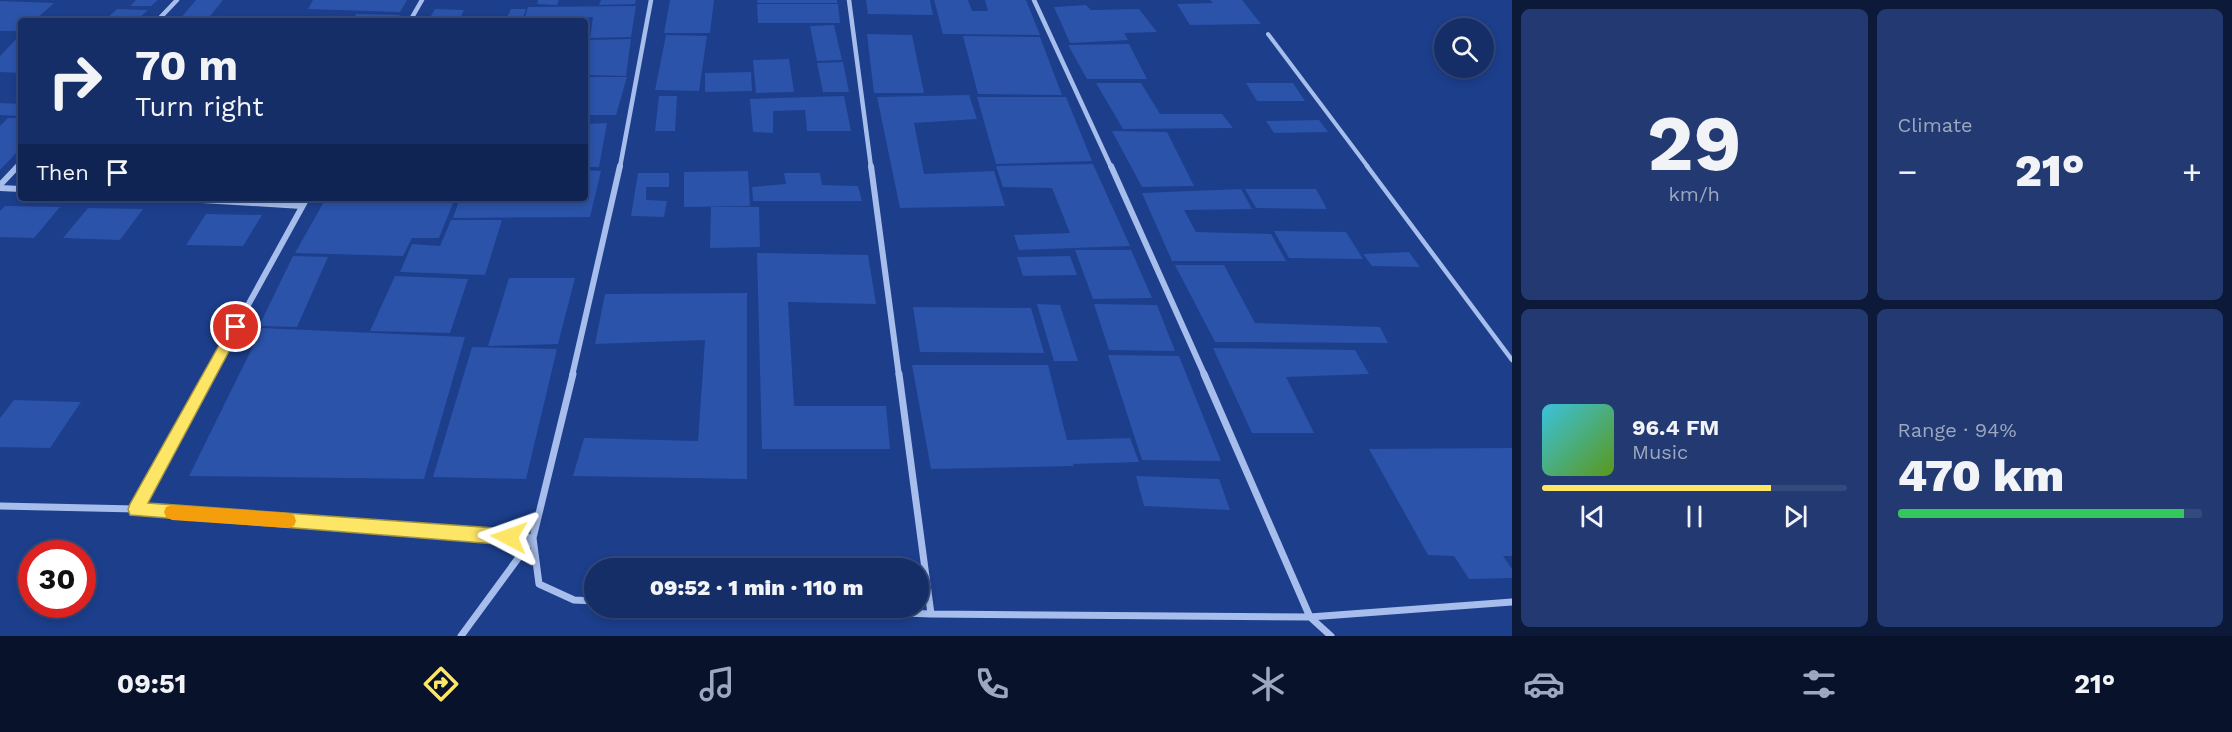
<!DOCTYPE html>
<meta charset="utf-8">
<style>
body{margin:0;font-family:"Work Sans",sans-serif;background:#223a71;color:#f1f3f6;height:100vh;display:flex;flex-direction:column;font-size:22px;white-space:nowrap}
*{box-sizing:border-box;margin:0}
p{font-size:20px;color:#9da8c0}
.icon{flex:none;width:33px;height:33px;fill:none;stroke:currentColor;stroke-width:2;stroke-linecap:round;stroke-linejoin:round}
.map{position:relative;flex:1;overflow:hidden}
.details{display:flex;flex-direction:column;gap:9px;padding:9px;background:#0c1939;width:720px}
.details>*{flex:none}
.hud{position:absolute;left:18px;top:18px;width:570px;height:183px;border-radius:6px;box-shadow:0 3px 9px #0003,0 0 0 2px #344a7c;background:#152e68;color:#f1f3f6;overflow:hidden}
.controls{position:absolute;left:1434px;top:18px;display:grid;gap:12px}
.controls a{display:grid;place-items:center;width:60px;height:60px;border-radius:50%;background:#152e68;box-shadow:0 3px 9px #0003,0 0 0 2px #344a7c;font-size:30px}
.speed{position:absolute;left:18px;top:540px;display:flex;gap:12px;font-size:30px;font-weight:700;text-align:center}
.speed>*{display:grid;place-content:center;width:78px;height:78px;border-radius:50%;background:#152e68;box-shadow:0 3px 9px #0003,0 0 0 2px #344a7c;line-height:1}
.speed .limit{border:9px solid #d22;background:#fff;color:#111}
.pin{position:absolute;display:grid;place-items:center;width:51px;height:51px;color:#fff;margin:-26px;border:3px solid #fff;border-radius:50%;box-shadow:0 2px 6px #0007}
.me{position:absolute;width:66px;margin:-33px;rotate:274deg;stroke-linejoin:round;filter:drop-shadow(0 0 4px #0008)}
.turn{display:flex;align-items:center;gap:21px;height:126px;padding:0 18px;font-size:27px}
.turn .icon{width:78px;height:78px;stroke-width:2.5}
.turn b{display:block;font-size:42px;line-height:51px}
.then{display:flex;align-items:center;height:57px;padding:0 18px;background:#0003;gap:12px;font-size:22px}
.big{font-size:45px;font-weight:800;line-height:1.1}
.details .card{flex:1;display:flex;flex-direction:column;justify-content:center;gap:9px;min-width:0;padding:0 21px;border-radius:9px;background:#223a71}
.details .dial{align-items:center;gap:0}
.dial b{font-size:78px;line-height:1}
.song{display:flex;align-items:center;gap:18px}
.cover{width:72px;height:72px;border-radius:9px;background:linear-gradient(135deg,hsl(190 70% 55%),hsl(90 70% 35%))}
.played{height:6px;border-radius:3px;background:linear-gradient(90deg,#fde565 75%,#344a7c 75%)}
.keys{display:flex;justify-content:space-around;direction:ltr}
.heat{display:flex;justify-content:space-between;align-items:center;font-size:33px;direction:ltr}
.charge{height:9px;border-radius:4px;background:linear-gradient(90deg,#34c759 94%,#344a7c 0)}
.details .tiles{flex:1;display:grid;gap:9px;grid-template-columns:repeat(2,1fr)}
.trip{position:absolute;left:584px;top:558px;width:345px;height:60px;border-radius:30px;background:#152e68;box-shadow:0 3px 9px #0003,0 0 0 2px #344a7c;font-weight:800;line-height:60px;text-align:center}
.tabs{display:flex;height:96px;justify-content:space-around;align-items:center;background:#08122a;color:#9da8c0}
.tabs .icon{width:42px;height:42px}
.tabs .on{color:#fde565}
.tabs b{font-size:27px;color:#f1f3f6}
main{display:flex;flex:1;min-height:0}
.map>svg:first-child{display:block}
</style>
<main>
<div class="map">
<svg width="1512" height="636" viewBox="0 0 1512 636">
<rect width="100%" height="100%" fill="#1c3e8b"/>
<path fill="#2b53a9" d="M136,0h22l-7,6h-21z
M196,0h27l-16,20h-28z
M313,0h94l-7,12 -92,-3z
M538,0h21l-2,5 -20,-1z
M601,0h35l-1,4 -36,1z
M670,0h44l-4,33h-46z
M757,0h80v3h-79z
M866,0h64l3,15 -65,-1z
M934,0h34l4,11h16l-3,-11h41l14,35 -97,-1z
M1210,0h32l19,24 -71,1 -13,-21 36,-1z
M0,1l54,2 -20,18h-13v10h-21z
M757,4h81l2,19h-82z
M1086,5l5,5 48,-1 18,23 -33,1 4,7 -58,3 -16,-36z
M636,6l-5,31 -41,1 3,-21 -69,4 4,-14z
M117,9l31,1 -12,11h-32z
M435,9l29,1 -5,11h-31z
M511,9h15l-4,12h-17z
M356,14l44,1 -4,6h-43z
M834,25l8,35 -25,1 -7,-35z
M21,34v39l-21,-1v-16z
M867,34l45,1 12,58h-50z
M666,35l41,1 -8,55 -44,-1z
M963,36l77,1 22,58 -84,-1z
M631,39l-5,37 -41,-1v-35z
M1129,44l18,35h-60l-19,-34z
M789,59l5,33 -38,1 -3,-33z
M843,62l6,30h-26l-6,-29z
M751,72l1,19 -47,1v-19z
M585,77h42l-11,38h-31z
M1096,83h45l19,31h62l11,14 -110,1z
M1246,83h47l12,18h-48z
M969,95l8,24 -63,4 10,51 70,-3 11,35 -105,2 -23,-111z
M659,96h18l-2,35h-20z
M844,96l7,35h-44l-2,-21 -32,1v22l-20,-1 -3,-33z
M977,97h89l26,64 -96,3z
M0,103l21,1v12l-21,-1z
M8,118h13v30l-21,22v-44z
M1319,120l9,12 -54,1 -8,-12z
M607,123l-8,44h-14v-43z
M1112,131l55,1 27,54 -52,1z
M1093,164l37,82 -111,4 -5,-15 56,-2 -18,-45 -49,-1 -7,-21z
M585,170l16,1 -11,46 -137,1 7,-20 97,2v-2h28z
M748,171l2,35 -66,1v-35z
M638,173h31v14h-23v13l21,1 -3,16 -33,-1z
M784,173h36l2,12 36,1 4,15h-109l-1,-14 34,-3z
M1241,189l11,20 -68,1 12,22 75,2 15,27h-114l-30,-68z
M1245,189h71l11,20 -71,-1z
M326,198h129l-16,40h-27l-9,18 -108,-3z
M5,206l55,1 -26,31 -34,-1v-26z
M711,207h48l1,40 -50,1z
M88,208l55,1 -23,31 -57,-2z
M206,214l56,1 -19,31 -57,-1z
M451,220h51l-17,55 -85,-3 12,-28 28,2z
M1274,231l72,1 17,27 -74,-1z
M1075,250h56l21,48 -59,1z
M1409,252l11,15 -48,-1 -9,-12z
M757,253l111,2 8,49 -88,-2 6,104h92l4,43h-128z
M293,256l35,1 -31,70 -38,-1z
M1070,256l7,19 -54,1 -6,-19z
M1175,265h49l31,58 125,4 8,16 -173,-1z
M395,276l73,3 -18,54 -80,-2z
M509,278h66l-17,66 -70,2z
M747,293v186l-174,-3 11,-38 114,3 7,-101 -110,4 10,-50z
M1037,304l23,1 18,56h-24z
M1094,304l63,1 18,46 -66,-1z
M913,307l118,1 13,45 -124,-1z
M262,328l203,9 -41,142 -235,-3z
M472,347l85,2 -31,130 -93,-2z
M1213,348l142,2 14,24 -83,3 28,56h-62z
M1108,355l71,1 42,105 -79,-1z
M912,365h136l19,75 63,-2 9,24 -66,2 1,2 -143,3z
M14,400l67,2 -31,46 -50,-1v-29z
M1512,448v108h-9l9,13v9l-43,1 -15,-23 -26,-1 -59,-106z
M1136,476l83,3 11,31 -86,-4z"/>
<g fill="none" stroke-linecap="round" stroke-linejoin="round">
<path stroke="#a7beed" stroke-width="4" d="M1268,34l100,133"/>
<path stroke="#a7beed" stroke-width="4.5" d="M1367,166l145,194"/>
<path stroke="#a7beed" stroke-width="4.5" d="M849,0l22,167
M1034,0l77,167
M157,21l20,-21
M410,21l12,-21
M17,167l4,-4
M620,167l31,-167"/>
<path stroke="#a7beed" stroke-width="6" d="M871,166l28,210
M1111,166l94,210
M0,185l18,-19
M0,188l21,1
M169,198l133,8
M209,376l98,-178
M572,376l48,-210"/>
<path stroke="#a7beed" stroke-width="7" d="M899,374l32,240
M1204,374l106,243 21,19
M0,506l136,3 397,29 6,46 35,16 20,1
M136,509l74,-135
M771,608l160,6 379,3 202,-15
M461,636l72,-98 40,-164"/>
</g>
<path fill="#fde565" stroke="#a49542" stroke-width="1.5" d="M236,322l6,5 -94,176 361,26 6,2 3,6 -3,5 -6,3 -379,-30 -2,-6 2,-5 101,-180z"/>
<path fill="#f59e0b" d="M172,505l116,8 6,2 2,6 -2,5 -6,2 -116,-8 -6,-3 -2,-5 2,-5z"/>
</svg>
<div class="controls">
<a><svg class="icon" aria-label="search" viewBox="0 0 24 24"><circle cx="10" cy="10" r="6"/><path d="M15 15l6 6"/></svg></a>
</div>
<div class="speed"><div class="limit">30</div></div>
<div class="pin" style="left:236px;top:327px;background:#d93025"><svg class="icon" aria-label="arrive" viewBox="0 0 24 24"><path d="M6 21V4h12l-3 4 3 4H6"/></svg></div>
<svg class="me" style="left:509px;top:537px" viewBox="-20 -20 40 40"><path d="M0-17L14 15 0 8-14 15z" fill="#fde565" stroke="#fff" stroke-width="4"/></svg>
<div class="trip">09:52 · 1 min · 110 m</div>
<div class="hud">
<div class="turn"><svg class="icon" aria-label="right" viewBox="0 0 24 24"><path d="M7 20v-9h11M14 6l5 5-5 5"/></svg><div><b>70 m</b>Turn right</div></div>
<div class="then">Then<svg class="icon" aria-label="arrive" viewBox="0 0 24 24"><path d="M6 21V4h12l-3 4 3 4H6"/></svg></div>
</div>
</div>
<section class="details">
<div class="tiles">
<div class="card dial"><b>29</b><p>km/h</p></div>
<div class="card"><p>Climate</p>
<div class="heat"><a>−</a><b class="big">21°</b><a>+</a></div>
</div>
<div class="card">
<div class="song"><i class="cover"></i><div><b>96.4 FM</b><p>Music</p></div></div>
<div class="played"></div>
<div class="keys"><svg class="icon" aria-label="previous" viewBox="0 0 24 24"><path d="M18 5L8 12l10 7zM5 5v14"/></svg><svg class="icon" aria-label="pause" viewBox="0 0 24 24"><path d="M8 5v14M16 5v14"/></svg><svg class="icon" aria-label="next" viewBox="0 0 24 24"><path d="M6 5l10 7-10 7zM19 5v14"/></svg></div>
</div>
<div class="card"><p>Range · 94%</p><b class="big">470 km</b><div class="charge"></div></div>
</div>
</section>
</main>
<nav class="tabs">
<b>09:51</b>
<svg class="icon on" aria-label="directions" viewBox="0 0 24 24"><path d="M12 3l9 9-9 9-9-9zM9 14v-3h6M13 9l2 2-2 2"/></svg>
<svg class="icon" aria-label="music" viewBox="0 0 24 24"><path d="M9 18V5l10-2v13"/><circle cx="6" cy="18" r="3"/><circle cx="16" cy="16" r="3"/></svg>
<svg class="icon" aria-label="phone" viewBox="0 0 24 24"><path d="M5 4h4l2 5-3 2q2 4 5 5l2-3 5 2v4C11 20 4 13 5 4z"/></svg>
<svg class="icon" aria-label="climate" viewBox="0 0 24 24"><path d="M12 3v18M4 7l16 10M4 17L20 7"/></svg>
<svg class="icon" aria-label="car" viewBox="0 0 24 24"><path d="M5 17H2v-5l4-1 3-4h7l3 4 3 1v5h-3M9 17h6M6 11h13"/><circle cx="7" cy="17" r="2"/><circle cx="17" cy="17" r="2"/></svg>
<svg class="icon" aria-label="filters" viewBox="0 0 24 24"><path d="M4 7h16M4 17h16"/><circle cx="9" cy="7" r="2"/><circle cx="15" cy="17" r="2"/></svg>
<b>21°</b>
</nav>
